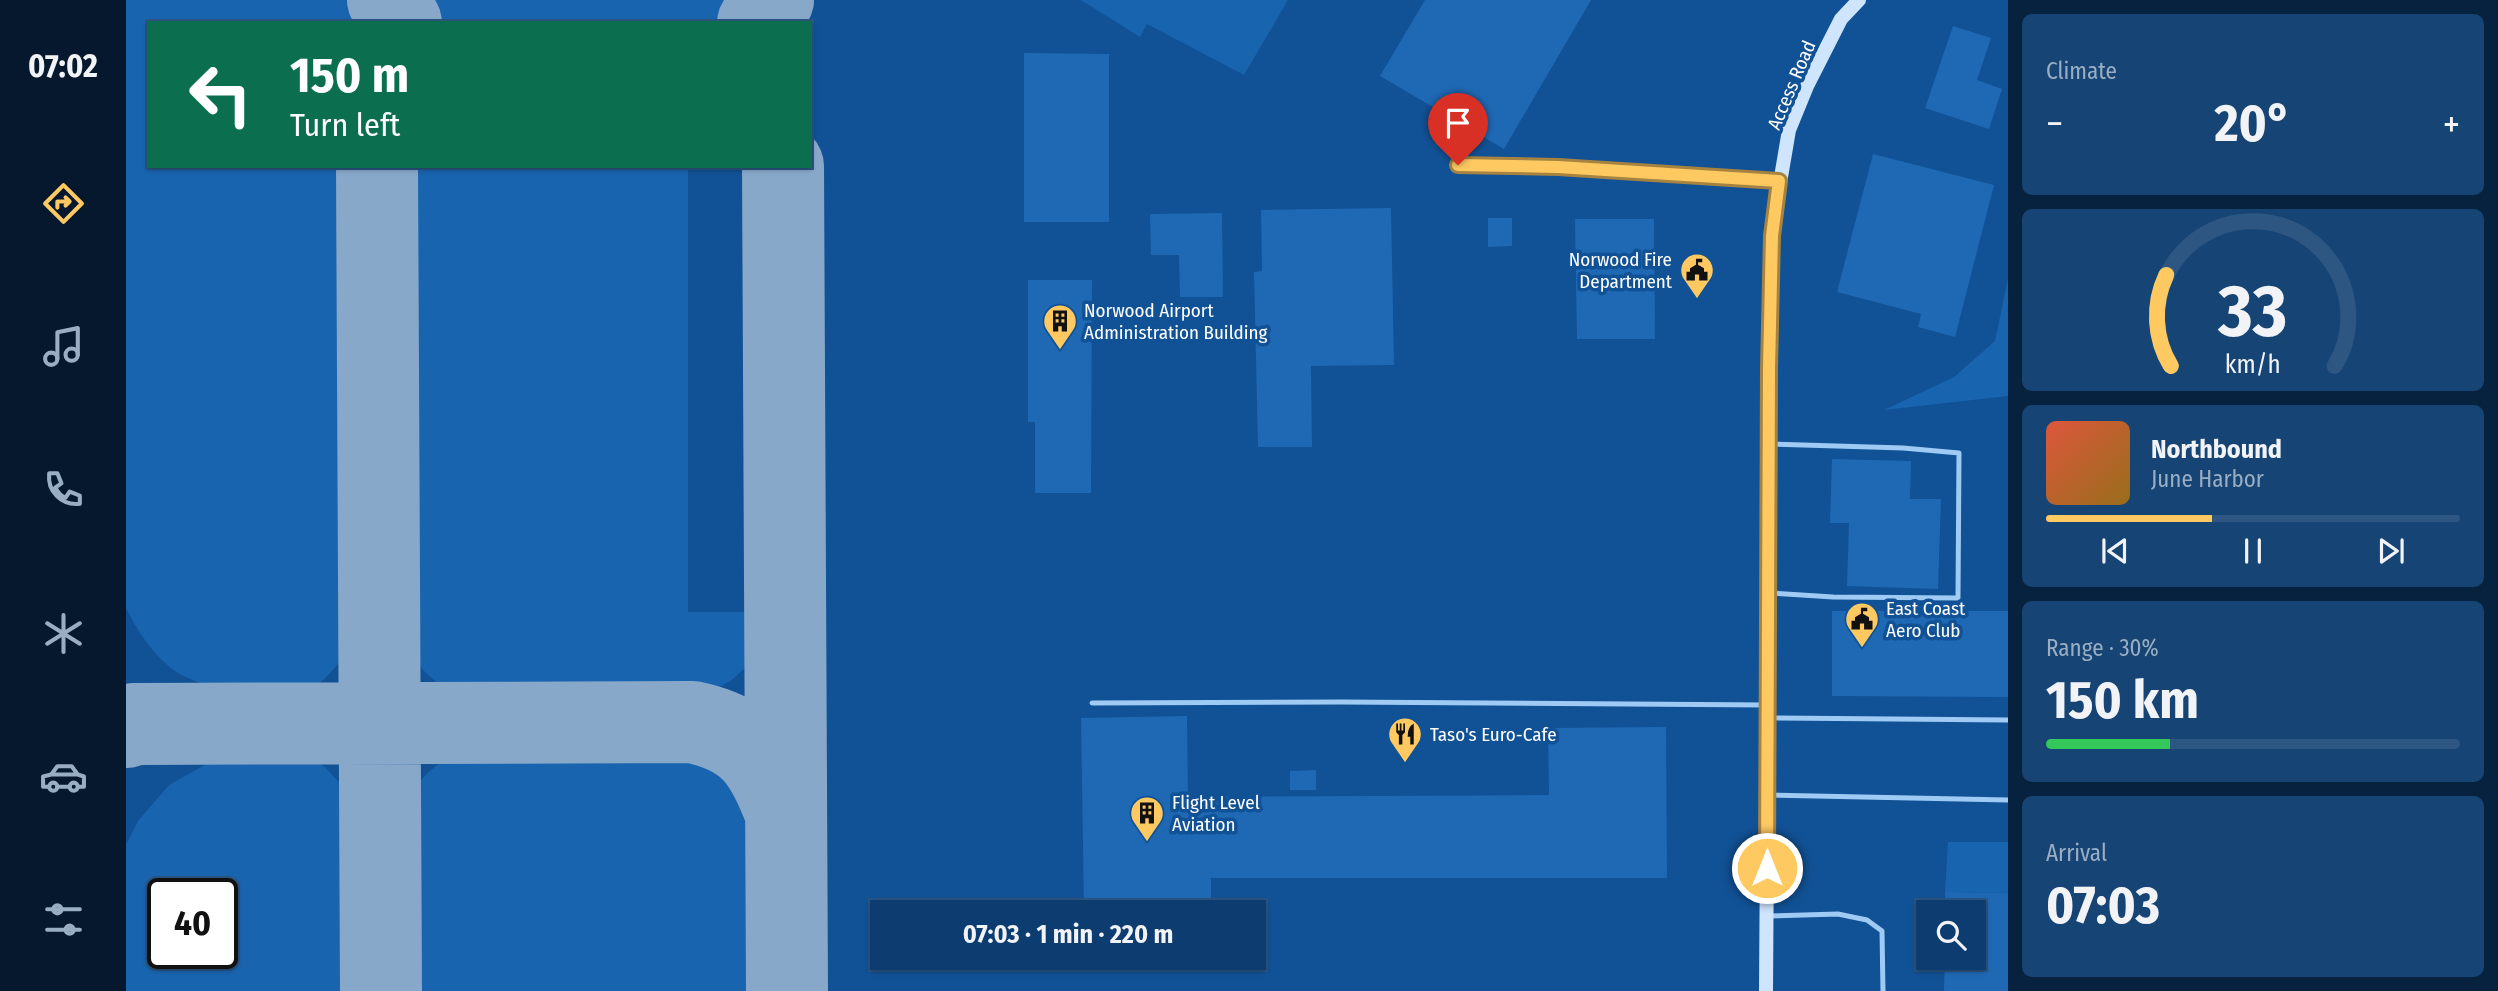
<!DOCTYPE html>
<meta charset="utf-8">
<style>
body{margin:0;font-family:"Fira Sans Condensed",sans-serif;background:#164475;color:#f1f3f6;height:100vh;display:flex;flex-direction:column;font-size:26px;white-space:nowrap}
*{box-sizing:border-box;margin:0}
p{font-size:23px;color:#9aaec3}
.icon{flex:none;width:38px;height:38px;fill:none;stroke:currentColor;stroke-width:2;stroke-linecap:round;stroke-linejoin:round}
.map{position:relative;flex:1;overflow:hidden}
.details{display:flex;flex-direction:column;gap:14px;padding:14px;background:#07223e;width:490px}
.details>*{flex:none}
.hud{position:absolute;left:21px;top:21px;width:665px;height:147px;border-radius:0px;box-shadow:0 2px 5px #0004,0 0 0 2px #2d5683;background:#0b6e4f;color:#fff;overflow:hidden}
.buttons{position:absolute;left:1790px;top:900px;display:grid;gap:14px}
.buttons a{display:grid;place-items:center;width:70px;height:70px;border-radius:0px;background:#0d3d70;box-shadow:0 2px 5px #0004,0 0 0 2px #2d5683;font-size:35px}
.speed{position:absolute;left:21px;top:878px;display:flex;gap:14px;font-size:35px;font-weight:700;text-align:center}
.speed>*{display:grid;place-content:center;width:91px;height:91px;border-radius:50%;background:#0d3d70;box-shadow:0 2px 5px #0004,0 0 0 2px #2d5683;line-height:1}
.speed .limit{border:4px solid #111;border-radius:10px;background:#fff;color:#111}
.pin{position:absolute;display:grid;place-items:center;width:60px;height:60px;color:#fff;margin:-72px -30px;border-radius:50% 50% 50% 0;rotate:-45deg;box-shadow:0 0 7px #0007}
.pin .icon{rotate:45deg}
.me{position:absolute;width:77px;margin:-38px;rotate:0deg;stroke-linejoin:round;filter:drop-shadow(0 0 5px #0008)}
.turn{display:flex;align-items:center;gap:24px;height:147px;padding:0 28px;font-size:32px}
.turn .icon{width:91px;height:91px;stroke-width:2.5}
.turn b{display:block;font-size:49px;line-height:60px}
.big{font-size:52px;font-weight:700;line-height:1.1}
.details .card{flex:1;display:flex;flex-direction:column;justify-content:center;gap:10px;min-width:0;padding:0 24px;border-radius:10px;background:#164475}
.details .dial{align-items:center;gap:0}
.dial svg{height:182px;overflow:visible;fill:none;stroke:#2d5683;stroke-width:7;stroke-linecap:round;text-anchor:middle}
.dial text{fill:#f1f3f6;stroke:none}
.song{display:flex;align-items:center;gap:21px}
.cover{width:84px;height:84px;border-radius:10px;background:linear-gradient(135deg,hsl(10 70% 55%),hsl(40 70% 35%))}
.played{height:7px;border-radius:4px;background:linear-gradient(90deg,#ffc962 40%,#2d5683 40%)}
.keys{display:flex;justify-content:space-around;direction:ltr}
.heat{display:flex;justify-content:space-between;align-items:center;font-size:38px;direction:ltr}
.charge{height:10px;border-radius:5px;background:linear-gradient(90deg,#34c759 30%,#2d5683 0)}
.trip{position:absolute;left:744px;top:900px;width:396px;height:70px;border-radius:0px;background:#0d3d70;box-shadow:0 2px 5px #0004,0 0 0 2px #2d5683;font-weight:700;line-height:70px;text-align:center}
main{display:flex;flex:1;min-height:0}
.dock{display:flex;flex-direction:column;width:126px;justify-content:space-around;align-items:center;background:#05182d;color:#9aaec3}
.dock .icon{width:49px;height:49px}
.dock .current{color:#ffc962}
.dock b{font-size:32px;color:#f1f3f6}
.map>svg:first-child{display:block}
</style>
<main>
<nav class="dock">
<b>07:02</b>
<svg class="icon current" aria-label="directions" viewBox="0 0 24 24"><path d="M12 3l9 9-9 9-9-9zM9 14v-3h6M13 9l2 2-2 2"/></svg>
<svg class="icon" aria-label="music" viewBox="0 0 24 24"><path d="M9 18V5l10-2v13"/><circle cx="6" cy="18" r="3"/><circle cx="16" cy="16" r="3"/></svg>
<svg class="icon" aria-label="phone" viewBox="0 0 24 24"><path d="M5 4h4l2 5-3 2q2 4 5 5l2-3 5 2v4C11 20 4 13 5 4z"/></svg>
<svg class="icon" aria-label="climate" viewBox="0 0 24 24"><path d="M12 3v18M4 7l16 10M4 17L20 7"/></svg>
<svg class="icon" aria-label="car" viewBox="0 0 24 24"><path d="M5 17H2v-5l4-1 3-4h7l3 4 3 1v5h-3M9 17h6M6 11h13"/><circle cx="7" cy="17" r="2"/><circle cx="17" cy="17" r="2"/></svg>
<svg class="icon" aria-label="filters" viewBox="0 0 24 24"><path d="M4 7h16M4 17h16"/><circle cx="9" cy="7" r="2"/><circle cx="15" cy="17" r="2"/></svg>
</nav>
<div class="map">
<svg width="1882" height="991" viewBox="0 0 1882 991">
<rect width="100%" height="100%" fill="#115195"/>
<path fill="#1964af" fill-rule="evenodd" d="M0,0h226v23h-203v143h204l1,458c-5,28 -21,54 -48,67 -32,14 -109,-2 -135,-23 -20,-16 -34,-38 -45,-60z
M290,0h315l-2,8 -15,15h-274z
M955,0h207l-44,75 -97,-51 -7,13z
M276,166h356l-70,2v444h73c-1,10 0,23 -3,33 -9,29 -39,46 -67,52l-216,1c-39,-10 -60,-27 -71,-66z
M1882,278v118l-124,14 70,-33 41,-36z
M565,747c40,13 55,30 70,68l1,176h-358c0,-34 -1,-68 -1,-102 0,-69 -7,-117 72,-141z
M173,754l14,5 13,9 12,13 17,29 2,181h-231v-146l12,-24 31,-36 41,-23 20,-5zM37,894h59v60h-59z
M1822,842h60v51l-63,-1z"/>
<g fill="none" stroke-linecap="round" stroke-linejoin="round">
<path stroke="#88a8ca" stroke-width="82" d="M262,0l13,23
M632,23l15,-23
M251,166l4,825
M657,166l4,825
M0,727l8,-3 558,-2c58,12 74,38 94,91"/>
</g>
<path fill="#1f69b4" d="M1299,0h166l-87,149 -124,-73z
M1827,26l38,12 -14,42 25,9 -13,40 -64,-21z
M898,53l85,1v168h-85z
M1747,154l121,31 -39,152 -37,-10 3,-13 -84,-22z
M1265,208l3,157 -83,1 1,81h-54l-4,-175 8,-1 -1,-61z
M1096,213l1,84h-43l-1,-42h-28l-1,-41z
M1362,218h24v28l-24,1z
M1449,219h79l1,120h-78z
M902,280h64l-1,213h-56v-71h-7z
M1706,459l79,2 -1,38h31l-3,90 -91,-3 2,-63h-19z
M1706,611h176v86l-176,-1z
M1061,716l1,81 361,-2 -1,-67 118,-1 1,151h-456v34h-127l-3,-194z
M1190,770v20h-26v-19z
M1819,892l63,1v98h-64l1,-34h29v-45h-29z
M959,957h106l1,12 -107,2z"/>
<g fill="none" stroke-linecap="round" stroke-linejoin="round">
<path stroke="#9fcaf3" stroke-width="5" d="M1332,165l100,2 221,14
M1645,593l62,4 125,1 1,-145 -56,-5 -130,-4
M966,703l249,-1 426,3
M1644,718l238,2
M1644,795l238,5
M1641,916l71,-2 29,6 15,11 1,60"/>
<path stroke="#cfe5fd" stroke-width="14" d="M1640,991l5,-755 18,-106 18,-44 34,-67 18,-19"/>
</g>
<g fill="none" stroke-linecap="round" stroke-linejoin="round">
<g stroke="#a68340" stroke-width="18">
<path id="route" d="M1332,165l100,2 221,14 -7,55 -3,133 -2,499"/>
</g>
<use href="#route" stroke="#ffc962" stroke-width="12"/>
</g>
<defs>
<g id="civic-pin" transform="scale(1.75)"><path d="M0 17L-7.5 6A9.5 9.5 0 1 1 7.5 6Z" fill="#ffc962" stroke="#115195"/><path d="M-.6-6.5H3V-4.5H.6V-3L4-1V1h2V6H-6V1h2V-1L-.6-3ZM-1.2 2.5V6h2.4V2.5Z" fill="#111"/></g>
<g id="building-pin" transform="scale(1.75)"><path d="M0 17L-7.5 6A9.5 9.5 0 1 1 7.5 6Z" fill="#ffc962" stroke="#115195"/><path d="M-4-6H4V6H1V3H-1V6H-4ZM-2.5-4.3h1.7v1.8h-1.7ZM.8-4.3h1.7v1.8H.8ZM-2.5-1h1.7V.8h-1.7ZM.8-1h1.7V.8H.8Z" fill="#111"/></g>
<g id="restaurant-pin" transform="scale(1.75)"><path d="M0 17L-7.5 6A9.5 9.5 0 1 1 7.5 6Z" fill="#ffc962" stroke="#115195"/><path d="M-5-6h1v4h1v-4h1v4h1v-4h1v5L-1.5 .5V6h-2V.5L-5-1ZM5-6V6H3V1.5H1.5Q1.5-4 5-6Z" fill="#111"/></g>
</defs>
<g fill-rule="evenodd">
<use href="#civic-pin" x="1571" y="270"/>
<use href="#building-pin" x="934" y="321"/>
<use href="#civic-pin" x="1736" y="619"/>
<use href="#restaurant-pin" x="1279" y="734"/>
<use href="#building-pin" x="1021" y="813"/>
</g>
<g text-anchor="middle" stroke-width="7" stroke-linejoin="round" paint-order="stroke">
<g font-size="19" fill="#fff" stroke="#115195">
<text transform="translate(1665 85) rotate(-67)" y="7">Access Road</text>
</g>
<g font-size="19" fill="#fff" stroke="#115195" text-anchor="start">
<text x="1546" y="266" text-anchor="end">Norwood Fire<tspan x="1546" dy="22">Department</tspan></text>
<text x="958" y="317">Norwood Airport<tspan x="958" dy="22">Administration Building</tspan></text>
<text x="1760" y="615">East Coast<tspan x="1760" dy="22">Aero Club</tspan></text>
<text x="1304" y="741">Taso's Euro-Cafe</text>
<text x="1046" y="809">Flight Level<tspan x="1046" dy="22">Aviation</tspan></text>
</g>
</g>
</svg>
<div class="buttons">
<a><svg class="icon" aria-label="search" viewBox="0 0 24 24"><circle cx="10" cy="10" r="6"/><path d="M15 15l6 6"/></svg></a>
</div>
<div class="speed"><div class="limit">40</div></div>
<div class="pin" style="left:1332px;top:165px;background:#d93025"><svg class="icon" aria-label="arrive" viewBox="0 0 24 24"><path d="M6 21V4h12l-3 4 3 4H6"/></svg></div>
<svg class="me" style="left:1641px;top:868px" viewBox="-20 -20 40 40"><circle r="17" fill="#ffc962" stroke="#fff" stroke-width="3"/><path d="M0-11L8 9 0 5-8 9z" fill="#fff"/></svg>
<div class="trip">07:03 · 1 min · 220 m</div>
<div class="hud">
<div class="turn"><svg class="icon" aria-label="left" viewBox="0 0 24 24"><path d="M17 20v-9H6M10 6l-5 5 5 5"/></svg><div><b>150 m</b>Turn left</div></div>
</div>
</div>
<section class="details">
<div class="card"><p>Climate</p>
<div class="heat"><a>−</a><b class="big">20°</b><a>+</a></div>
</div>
<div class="card dial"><svg viewBox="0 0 100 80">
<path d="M14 69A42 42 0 1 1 86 69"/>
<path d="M14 69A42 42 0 0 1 12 29" stroke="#ffc962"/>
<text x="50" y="56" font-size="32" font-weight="700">33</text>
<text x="50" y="72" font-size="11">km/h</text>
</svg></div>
<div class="card">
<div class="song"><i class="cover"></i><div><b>Northbound</b><p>June Harbor</p></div></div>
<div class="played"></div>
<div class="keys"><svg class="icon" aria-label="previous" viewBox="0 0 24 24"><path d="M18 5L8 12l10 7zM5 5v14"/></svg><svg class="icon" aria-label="pause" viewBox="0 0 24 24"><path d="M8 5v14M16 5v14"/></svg><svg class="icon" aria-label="next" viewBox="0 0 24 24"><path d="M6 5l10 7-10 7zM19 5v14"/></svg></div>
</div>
<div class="card"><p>Range · 30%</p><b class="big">150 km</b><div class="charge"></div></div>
<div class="card"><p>Arrival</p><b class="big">07:03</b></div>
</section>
</main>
